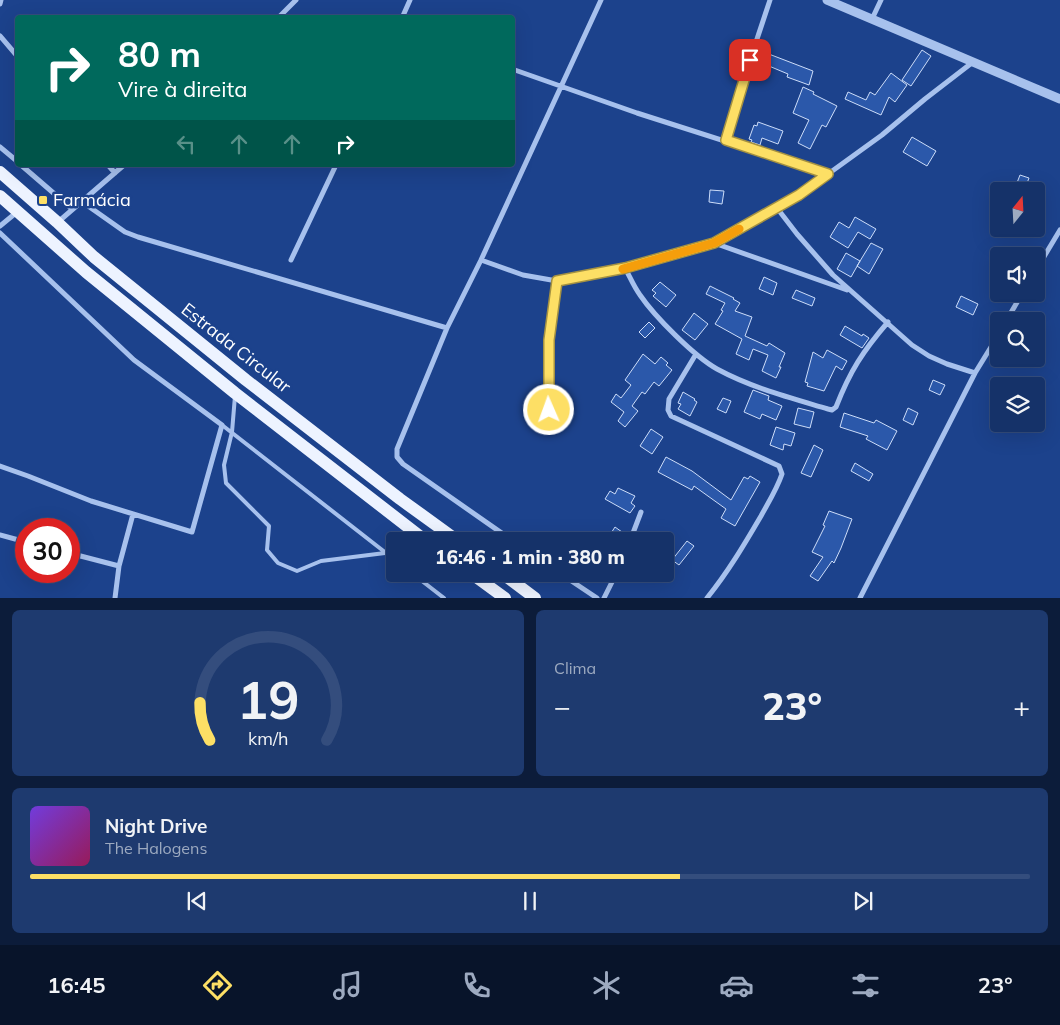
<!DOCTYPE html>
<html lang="pt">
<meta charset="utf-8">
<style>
body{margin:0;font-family:Mulish,sans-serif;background:#1e3a6f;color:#f1f3f6;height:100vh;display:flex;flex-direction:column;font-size:19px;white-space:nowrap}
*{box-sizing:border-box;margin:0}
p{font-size:16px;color:#9daac0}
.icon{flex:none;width:28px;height:28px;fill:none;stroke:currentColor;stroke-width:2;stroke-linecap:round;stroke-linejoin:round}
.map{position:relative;height:598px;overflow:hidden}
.side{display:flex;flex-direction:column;gap:12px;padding:12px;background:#0c1c3a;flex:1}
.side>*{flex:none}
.banner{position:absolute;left:15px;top:15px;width:500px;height:152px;border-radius:5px;box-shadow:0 5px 20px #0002,0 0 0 1px #344d7d;background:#00695c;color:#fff;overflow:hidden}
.needle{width:32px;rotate:18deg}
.buttons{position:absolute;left:990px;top:182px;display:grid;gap:10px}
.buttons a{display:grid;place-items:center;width:55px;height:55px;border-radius:5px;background:#153269;box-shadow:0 5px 20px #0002,0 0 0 1px #344d7d;font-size:25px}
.speed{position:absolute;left:15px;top:518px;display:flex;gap:10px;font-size:25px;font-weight:700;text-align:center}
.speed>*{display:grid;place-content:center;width:65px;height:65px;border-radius:50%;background:#153269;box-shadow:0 5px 20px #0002,0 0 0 1px #344d7d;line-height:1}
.speed .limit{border:8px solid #d22;background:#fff;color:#111}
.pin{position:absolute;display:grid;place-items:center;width:42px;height:42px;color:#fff;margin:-21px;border-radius:10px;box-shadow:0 2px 8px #0006}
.me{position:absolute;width:55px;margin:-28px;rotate:358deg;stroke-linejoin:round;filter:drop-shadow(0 0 4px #0008)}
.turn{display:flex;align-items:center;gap:18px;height:105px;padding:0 20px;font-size:22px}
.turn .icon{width:65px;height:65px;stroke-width:2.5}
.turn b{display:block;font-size:35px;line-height:42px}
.lanes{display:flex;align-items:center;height:48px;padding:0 20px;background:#0003;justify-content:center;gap:25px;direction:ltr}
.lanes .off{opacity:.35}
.big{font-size:38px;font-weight:800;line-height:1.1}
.side .tile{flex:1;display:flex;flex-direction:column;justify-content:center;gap:8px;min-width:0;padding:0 18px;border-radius:8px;background:#1e3a6f}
.side .dial{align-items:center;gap:0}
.dial svg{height:130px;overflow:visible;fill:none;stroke:#344d7d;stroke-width:7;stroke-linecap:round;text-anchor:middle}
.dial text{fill:#f1f3f6;stroke:none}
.song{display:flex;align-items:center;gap:15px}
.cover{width:60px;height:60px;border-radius:8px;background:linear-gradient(135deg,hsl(260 70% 55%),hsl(330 70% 35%))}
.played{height:5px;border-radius:2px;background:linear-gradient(90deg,#fddf65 65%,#344d7d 65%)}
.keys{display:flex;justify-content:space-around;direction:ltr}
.heat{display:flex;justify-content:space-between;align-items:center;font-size:28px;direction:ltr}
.side .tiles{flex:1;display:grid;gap:12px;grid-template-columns:1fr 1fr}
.tile:last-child{grid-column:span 2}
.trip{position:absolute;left:386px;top:532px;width:288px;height:50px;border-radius:5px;background:#153269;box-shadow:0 5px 20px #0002,0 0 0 1px #344d7d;font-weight:800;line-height:50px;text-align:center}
.dock{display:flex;height:80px;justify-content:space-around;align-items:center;background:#08142a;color:#9daac0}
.dock .icon{width:35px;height:35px}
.dock .selected{color:#fddf65}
.dock b{font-size:22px;color:#f1f3f6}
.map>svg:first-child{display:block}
</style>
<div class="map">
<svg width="1060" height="598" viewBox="0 0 1060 598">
<rect width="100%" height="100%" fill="#1c428c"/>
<path fill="#2b58aa" stroke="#cdddf9" d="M922,50l9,6 -20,30 -9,-6z
M761,51l52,20 -4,14 -22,-8 1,-3 -31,-13z
M891,73l16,12 -12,17 -6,-5 -8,18 -36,-16 3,-7 18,8 4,-8 5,3z
M803,87l11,5 -1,2 24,12 -11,21 -4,-2 -12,24 -12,-6 11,-23 -16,-7z
M758,122l25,9 -5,13 -16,-6 -2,7 -9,-3 1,-2 -3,-1 5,-14 3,1z
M912,137l24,14 -9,15 -24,-14z
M1020,175l9,3 -5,13 -9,-3z
M710,190l14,1 -2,13 -13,-2z
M855,217l21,12 -6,10 -12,-7 -10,16 -18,-11 9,-15 10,6z
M871,243l12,6 -14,25 -12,-8z
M846,253l14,8 -9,16 -14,-8z
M764,277l13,6 -4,12 -14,-6z
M660,282l16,13 -10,12 -13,-11 3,-3 -4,-3z
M710,286l24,12 -1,1 7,4 -5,8 17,6 -7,19 22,10 2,-3 16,10 -6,14h2l-5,11 -14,-7 6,-16 -15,-6 -4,11 -13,-6 6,-15 -27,-15 8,-13 -2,-1 4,-7 -19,-9z
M796,290l19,8 -3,8 -20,-8z
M961,296l17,8 -5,11 -17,-8z
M694,313l14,11 -13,16 -13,-10z
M649,322l6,6 -10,10 -6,-6z
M845,326l17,10 1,-2 6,4 -7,10 -22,-13z
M827,350l20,11 -5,9 -6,-4 -12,25 -17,-5 1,-3 -3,-1 8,-30 10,6z
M643,354l12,10 6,-7 7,6 -2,2 6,5 -13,16 -5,-4 -9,12 -3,-2 -10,14 6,5 -13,16 -7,-6 6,-9 -13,-10 5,-8 5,4 10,-13 -6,-5z
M933,380l12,5 -5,10 -11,-5z
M753,390l16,6 -1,4 14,6 -6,14 -14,-6 -2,5 -16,-7z
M683,392l12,7 -1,1 3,2 -7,14 -12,-7 3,-5 -3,-1z
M723,398l8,3 -5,12 -9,-4z
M798,408l16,4 -4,16 -16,-4z
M908,408l10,5 -5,12 -10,-5z
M844,413l30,10 2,-3 21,11 -10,19 -21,-11 2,-3 -28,-9z
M776,427l19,6 -4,13 -7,-2 -1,6 -13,-5z
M651,429l12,8 -11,17 -12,-8z
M814,445l9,5 -12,27 -10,-4z
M666,457l26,14 39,29 13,-23 4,2 2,-3 10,6 -25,44 -14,-8 5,-9 -32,-23 -2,4 -34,-18z
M855,463l18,11 -4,7 -18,-10z
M618,488l17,8 -4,7 4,3 -5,7 -25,-14 5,-8 5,3z
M829,511l23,8 -11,29 -7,15 -2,-2 -14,20 -8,-5 13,-19 -11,-5 13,-26 -2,-1z
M615,527l7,5 -6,9h-10z
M687,541l7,5 -15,19 -7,-5z"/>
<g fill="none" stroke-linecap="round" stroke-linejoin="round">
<path stroke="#a7c1ed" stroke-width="4" d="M235,396l-3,36 -8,33 2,18 43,43 -2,24 11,13 19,8 24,-10 64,-8 10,-4
M222,425l173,135
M413,574l31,24"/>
<path stroke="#a7c1ed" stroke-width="5" d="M0,4l1,-4
M278,18l18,-18
M402,18l8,-18
M872,19l9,-19
M0,36l18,21
M512,69l125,44 191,61
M727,140l23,-80 20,-60
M0,147l18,15
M21,165l51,44
M108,165l7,8
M81,201l44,31 13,5 309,91
M777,208l20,26 36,41 79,70 17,11 18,8 28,9
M58,222l66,-57
M0,226l17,-14
M0,233l134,127 88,65 -30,107 -101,-31 -63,-25 -28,-10
M714,243l133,47
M291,260l45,-95
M481,260l42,15 34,6 68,-13 89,-25 85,-48 83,-60 43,-36 48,-37
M625,268c5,9 9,19 15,27 15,22 54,61 77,74 35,19 74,29 111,40l4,1 4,-3c14,-36 27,-56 52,-85
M1036,270l24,-40
M1006,321l16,-27
M696,354l-27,45 -1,11 3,6 108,50 3,8c-5,15 -14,29 -21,42 -17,29 -33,56 -54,82
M549,410v-70l8,-59
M0,535l26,7
M513,541l-110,-77 -6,-7v-8l50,-121 34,-68 120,-260
M630,541l11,-29
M69,553l50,13
M561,574l36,24
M115,598l4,-32 14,-52
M604,598l12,-24
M860,598l115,-225 24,-39"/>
<path stroke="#a7c1ed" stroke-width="9" d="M827,0l233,99"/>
<path stroke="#edf3ff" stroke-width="12" d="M0,172l57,50 37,35 152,123 154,119 58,42
M0,196l86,76 149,121 191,148
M472,574l33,24
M503,574l32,24"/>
</g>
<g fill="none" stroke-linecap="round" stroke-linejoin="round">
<g stroke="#a49142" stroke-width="12">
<path id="route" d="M549,410v-70l8,-59 68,-13 89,-25 85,-48 29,-21 -102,-34 24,-80"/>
</g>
<use href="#route" stroke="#fddf65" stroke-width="9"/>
<path stroke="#f59e0b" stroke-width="9" d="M623,269l91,-26 25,-14"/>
</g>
<rect fill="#fddf65" stroke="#1c428c" stroke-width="2" x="38" y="195" width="10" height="10" rx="2.5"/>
<g text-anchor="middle" stroke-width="5" stroke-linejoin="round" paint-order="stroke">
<g font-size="18" fill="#fff" stroke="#1c428c" text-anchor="start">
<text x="53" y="206">Farmácia</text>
</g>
<g font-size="18" fill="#fff" stroke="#1c428c">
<text transform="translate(236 348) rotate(38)" y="6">Estrada Circular</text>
</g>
</g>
</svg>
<div class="buttons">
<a><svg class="needle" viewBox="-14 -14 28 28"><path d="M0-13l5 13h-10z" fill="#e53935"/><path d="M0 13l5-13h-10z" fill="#9daac0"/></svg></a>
<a><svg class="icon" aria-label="sound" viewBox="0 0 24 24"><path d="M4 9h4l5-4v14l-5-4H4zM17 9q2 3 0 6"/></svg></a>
<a><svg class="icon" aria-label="search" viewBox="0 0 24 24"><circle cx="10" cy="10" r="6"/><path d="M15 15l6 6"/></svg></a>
<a><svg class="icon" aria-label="layers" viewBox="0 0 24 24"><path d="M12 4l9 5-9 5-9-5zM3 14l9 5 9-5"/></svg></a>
</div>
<div class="speed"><div class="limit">30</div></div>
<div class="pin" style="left:750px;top:60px;background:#d93025"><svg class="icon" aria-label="arrive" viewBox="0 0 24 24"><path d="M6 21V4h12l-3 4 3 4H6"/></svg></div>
<svg class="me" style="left:549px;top:410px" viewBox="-20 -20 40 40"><circle r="17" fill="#fddf65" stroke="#fff" stroke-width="3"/><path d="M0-11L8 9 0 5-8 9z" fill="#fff"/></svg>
<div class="trip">16:46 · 1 min · 380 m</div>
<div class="banner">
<div class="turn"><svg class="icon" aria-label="right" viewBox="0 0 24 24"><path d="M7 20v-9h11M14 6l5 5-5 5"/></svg><div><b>80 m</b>Vire à direita</div></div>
<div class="lanes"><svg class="icon off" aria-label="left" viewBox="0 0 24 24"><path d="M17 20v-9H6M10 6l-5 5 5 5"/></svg><svg class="icon off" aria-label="ahead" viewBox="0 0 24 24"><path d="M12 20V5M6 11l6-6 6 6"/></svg><svg class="icon off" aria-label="ahead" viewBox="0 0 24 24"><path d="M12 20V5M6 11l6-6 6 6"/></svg><svg class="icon" aria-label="right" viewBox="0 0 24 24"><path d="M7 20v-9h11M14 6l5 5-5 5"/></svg></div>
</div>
</div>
<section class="side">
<div class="tiles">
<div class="tile dial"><svg viewBox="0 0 100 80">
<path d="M14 69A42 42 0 1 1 86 69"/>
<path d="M14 69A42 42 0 0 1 8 46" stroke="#fddf65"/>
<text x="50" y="56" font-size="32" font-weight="700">19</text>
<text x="50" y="72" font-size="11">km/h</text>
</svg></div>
<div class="tile"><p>Clima</p>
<div class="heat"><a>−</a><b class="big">23°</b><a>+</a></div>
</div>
<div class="tile">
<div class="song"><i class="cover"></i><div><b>Night Drive</b><p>The Halogens</p></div></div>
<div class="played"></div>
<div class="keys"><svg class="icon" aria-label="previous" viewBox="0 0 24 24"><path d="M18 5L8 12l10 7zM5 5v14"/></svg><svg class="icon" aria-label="pause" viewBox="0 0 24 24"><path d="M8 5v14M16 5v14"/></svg><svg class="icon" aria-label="next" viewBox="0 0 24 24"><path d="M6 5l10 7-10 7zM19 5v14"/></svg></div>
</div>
</div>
</section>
<nav class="dock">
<b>16:45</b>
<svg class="icon selected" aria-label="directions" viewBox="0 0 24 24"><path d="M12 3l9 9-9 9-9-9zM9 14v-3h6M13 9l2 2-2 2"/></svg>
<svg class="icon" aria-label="music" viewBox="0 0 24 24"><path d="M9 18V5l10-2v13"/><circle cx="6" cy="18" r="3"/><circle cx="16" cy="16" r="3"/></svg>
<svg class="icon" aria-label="phone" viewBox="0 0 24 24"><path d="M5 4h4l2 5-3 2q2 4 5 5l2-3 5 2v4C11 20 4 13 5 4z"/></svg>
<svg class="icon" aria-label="climate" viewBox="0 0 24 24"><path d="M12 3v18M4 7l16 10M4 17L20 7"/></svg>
<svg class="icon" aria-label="car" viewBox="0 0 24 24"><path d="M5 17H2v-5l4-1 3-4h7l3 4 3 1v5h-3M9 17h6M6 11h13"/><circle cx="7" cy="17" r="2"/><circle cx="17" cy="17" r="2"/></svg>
<svg class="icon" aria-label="filters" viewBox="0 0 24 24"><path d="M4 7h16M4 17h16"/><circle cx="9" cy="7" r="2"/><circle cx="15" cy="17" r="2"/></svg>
<b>23°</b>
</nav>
